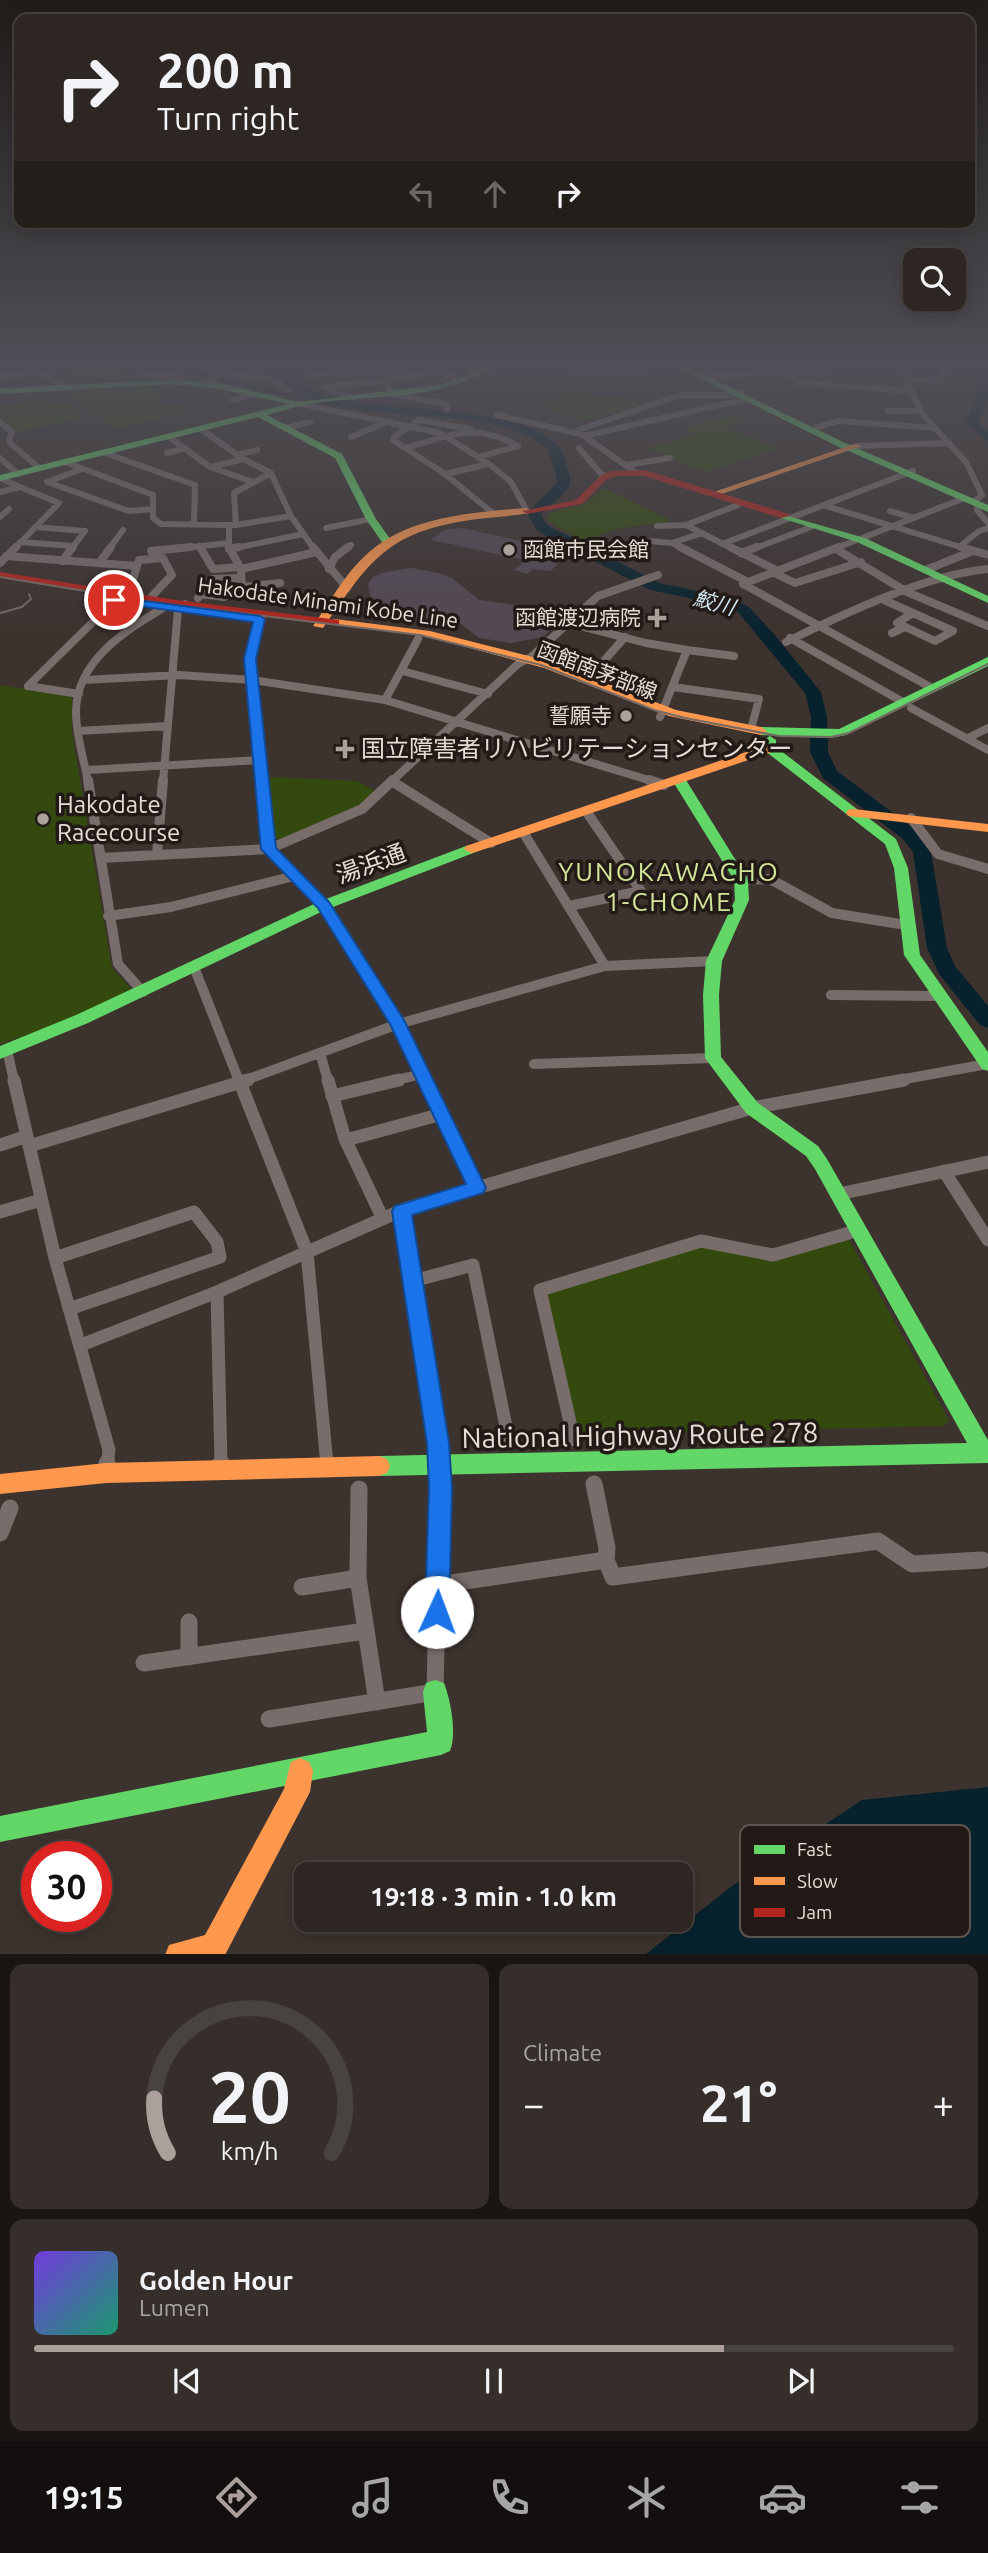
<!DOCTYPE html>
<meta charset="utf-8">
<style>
body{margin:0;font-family:Ubuntu,"Noto Sans JP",sans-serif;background:#352e2a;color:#f1f3f6;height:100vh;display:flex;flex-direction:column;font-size:26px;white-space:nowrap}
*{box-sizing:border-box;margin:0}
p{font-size:23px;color:#a7a5a5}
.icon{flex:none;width:38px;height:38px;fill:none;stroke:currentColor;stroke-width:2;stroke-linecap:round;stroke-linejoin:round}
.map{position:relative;height:1954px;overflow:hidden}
.panel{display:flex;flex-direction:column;gap:10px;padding:10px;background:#191513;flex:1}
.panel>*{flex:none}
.banner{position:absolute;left:14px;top:14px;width:961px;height:214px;border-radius:14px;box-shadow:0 4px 18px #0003,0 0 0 2px #484340;background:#2d2622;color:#f1f3f6;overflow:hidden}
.controls{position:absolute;left:903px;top:248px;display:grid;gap:14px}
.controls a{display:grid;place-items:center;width:63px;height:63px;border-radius:14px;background:#2d2622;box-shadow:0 4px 18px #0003,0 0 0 2px #484340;font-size:35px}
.speed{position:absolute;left:21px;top:1841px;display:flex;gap:14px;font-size:35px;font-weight:700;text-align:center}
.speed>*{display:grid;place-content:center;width:91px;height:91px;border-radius:50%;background:#2d2622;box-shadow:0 4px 18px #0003,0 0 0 2px #484340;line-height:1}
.speed .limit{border:10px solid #d22;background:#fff;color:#111}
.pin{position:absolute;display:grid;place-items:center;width:60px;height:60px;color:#fff;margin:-30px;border:4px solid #fff;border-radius:50%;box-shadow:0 2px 7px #0007}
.me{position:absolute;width:77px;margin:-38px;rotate:2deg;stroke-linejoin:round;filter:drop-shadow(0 0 5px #0008)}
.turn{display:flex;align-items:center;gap:24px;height:147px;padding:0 28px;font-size:32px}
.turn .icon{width:91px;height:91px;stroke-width:2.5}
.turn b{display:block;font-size:49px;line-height:60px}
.lanes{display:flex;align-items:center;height:66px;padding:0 28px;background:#0003;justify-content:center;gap:35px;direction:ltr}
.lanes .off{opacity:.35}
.big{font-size:52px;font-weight:600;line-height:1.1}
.panel .tile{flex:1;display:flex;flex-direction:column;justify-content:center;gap:10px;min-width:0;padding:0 24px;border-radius:14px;background:#352e2a}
.panel .dial{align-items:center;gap:0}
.dial svg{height:182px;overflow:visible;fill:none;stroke:#484340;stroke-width:7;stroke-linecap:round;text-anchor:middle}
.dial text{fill:#f1f3f6;stroke:none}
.song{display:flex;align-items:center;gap:21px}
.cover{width:84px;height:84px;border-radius:10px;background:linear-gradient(135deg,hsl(260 70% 55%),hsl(160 70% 35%))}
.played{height:7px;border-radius:4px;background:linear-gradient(90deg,#aba09b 75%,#484340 75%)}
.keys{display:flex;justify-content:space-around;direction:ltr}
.heat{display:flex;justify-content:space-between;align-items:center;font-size:38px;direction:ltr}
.panel .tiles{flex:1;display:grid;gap:10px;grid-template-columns:1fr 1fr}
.tile:last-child{grid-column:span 2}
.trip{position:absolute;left:294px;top:1862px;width:399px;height:70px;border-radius:14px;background:#2d2622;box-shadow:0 4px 18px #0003,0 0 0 2px #484340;font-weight:600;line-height:70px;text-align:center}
.dock{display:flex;height:112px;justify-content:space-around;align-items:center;background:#120f0e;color:#a7a5a5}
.dock .icon{width:49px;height:49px}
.dock .current{color:#aba09b}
.dock b{font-size:32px;color:#f1f3f6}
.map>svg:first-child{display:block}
</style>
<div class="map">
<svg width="988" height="1955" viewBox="0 0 988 1955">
<rect width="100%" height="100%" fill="#3c322e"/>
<path fill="#33490e" d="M56,365h72v6l-44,9z
M153,387l7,2 2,17 20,-1 -1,9 -65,15 -48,-36z
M566,392l67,6 9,4 -54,19 -42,-11v-5z
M38,398h8l6,6 13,-3 20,16 -70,15 -15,-14v-12z
M736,415l11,5 -20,7 50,22 -72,23 -58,-24 50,-13 -13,-7z
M604,488l65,31v3l-47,6 -42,13 -33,-21 2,-7 36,-9z
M0,685l72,12v35l40,236 20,22 -77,35 -55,19z
M268,777l89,4 19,10 -16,16 -77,32 -10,-1z
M848,1238l101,182 -5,6 -366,8 -33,-141 154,-46 76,13z"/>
<path fill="#07222d" d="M988,1787v167h-342l86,-68 130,-86z"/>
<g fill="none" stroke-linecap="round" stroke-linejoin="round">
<path stroke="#07222d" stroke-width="2" d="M162,365l126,30 25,2"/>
<path fill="#07222d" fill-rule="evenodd" d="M273,365h11c9,16 19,23 36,29 57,19 196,10 235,49 7,6 10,16 12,24 1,4 4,11 3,16 -1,9 -22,24 -29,31l6,11 112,58 63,13 26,10 25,27 48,59 6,25 1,35 9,19 80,60 14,21 16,96 8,18 33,40v22l-8,-3 -41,-51 -12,-26 -14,-96 -10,-13 -80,-61 -13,-26 1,-35 -6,-24 -67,-81 -25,-9 -63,-13 -113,-59 -10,-18 30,-30v-4l-9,-30c-56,-50 -194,-18 -260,-62 -7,-4 -11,-15 -15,-22z
M980,365h8c0,8 0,32 -1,36 -2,9 -8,14 -8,23l9,7v10l-21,-16v-7l11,-21 -4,-9z"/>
</g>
<path fill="#534953" d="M462,528l73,16 5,1 -4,4 29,7 -14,15 -19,-2 -5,5 -13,-4 12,-10 -95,-20 12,-10z
M411,568l28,5 13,5 27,22 52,7 14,5 9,15 -11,10 -31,6 -33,-5 -18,-14 -18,-4 -38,-2 -23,-9 -12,-13 -2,-12 5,-7 12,-5z"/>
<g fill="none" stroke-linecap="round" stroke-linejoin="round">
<path stroke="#786d6a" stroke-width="6" d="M26,365l40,22
M191,365l34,5
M264,365l4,1
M464,365l17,7
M548,365l90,7 15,-7
M900,365l22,49 44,48 16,33 -6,5
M783,369l16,14 112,8
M221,373l53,7 14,10
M142,375h34l-3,7
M0,376l42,-3
M308,376l100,-11
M383,376l9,18 54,10 1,5
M710,377l141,-12
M907,380l35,1 2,-16
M204,384l28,-19
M323,387l63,-6 51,-10 27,9
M329,390l25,8
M233,400l18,-5
M300,404l140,29 49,31 22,18 16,29
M888,411h32
M497,415l84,19
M0,422l12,10 -3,8 2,4 26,22
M817,427l22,-6 97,7
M285,428l25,-6
M201,429l42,30 28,14 20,43 23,33
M584,436l-6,-6 103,-35h48l13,-3
M169,437l41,30 43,15
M351,437l34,-14
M857,446l92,-3
M405,448l-12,-8 1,-3 25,-17 51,9
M579,448l22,26 6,2
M105,453l90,32 -1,39
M167,453l18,-5
M236,455l21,-5
M479,457l39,-11c-46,-25 -66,-10 -113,2l40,26 49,40
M0,458l18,16
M65,462l88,33v23l8,6 68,1
M626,465l44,-7
M210,467l34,-8
M82,469l-35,13 82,29 24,-2
M635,472l-51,-36 162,-37
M445,474l44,-10
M0,478l20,9 -20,5
M823,505l144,44
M978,505l-1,5 11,13
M890,511l24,7
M0,517l9,-8
M236,525l55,-9
M686,525l52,-20
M657,526l29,-1 47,24
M35,527l50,4 -14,18
M326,528l45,-9
M648,541l24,2 11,6
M20,542l53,4
M672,543l30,-10
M722,544l191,-73
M199,546l2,3
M959,547l20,-16 9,-3
M14,549l45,-46 -39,-16
M109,549l14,-19
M174,549l55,-6
M229,549v-24h7l-2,-32 37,-20
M231,549l72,-15
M346,549l5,-4
M753,549l58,-22
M834,549l128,-50"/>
<path stroke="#786d6a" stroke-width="8" d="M200,547l13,22 26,-2
M313,547l34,41
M680,547l68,35
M730,547l48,24
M839,547l-96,37 189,104
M961,547l27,8
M229,549l10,-2
M836,549l71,43 81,34
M151,551l40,-4
M741,553l16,-6
M6,556l131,10
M62,561l11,-14
M0,563l16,-16
M99,563l12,-16
M241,569l76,-17
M329,569l6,-12 13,-10
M928,569l45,-18
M774,573l21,10 66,-21
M242,587l38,-4
M120,591l13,-12 6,-19 24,-2 9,17 -20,21
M201,594l23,3 18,-10 -1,-18 -12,-22
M198,598l12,-19 31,-1
M884,600l29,13
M913,613l40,18 -18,10 -38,-18z
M568,623l78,20 41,7 -27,67
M892,633l13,-6
M790,638l113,64
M786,642c57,-28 139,-67 202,-73
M687,650l47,6
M406,672l82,22
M84,680l95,-5 73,5 133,20 270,82
M587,680l38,-43
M673,687l86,12 -8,30
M79,694l-51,-8 84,-83
M385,700l33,-61
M911,708l77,42
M78,731l90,-5
M968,738l20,-10
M87,770l173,-10
M88,782c-4,-22 -12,-47 -12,-70 0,-51 49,-81 87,-104
M163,782l15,-173 7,-5
M391,782l127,-118 13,-7 67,-61 60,-21"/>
<path stroke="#786d6a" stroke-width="10" d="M88,780l30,184 25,28
M649,780l15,5
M393,782l98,61
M911,818l27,36 50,15
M523,832l82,134
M157,854l6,-74
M101,858l168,-9 93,-40 31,-29
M741,880l29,-1 62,34 74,12
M569,906l72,-15 -55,-80
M108,916l63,-9 123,-31
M194,967l45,114
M831,995l108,1
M7,1050l7,31
M320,1053l8,28
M534,1064l179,-6
M243,1081l155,-57 207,-58 109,-5
M392,1081l30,-7
M894,1081l93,-17"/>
<path stroke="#786d6a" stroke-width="13" d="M14,1080l41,178 54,192 -2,15
M239,1080l68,172 20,213
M328,1080l17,59 38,80
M332,1096l67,-16
M346,1140l96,-26
M0,1145l27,-9
M29,1146l219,-66
M944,1171l44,69
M839,1194l149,-32
M401,1211l39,254
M0,1212l41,-12
M55,1258l139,-46 23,30 3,15 -151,52
M413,1281l60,-16 36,176
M217,1292l4,173
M81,1345l136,-53 190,-84 345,-100 152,-28
M574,1440l-34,-150 161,-49 72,14 76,-22"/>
<path stroke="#786d6a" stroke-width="17" d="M221,1463v6
M327,1463v4
M106,1473l1,-10
M359,1489l-1,89 19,124
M0,1533l10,-25
M606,1560l7,17 265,-36 34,23 70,-4
M438,1585l168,-25 1,-12 -13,-64
M302,1587l56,-9
M189,1622v35
M144,1663l221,-32
M269,1719l166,-27 5,-229"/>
<path fill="#63d668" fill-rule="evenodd" d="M486,365h11c-53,37 -127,29 -188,39 -14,3 -28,7 -42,11l75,39 34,65 17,24 -5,3 -4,-1 -18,-26 -31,-61 -77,-41 -258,64v-6l288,-71 -69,-15 -46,-5 -173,10v-6l173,-8 46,3 80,19 139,-17 23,-7z
M673,365h11l159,77 145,63v7l-151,-66z
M781,514l84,24 123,58v7l-131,-61 -76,-24z
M988,657v9l-142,69 -16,3 -69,-3 -6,-4 6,-4 78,2z
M770,736l6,4v7l120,92 12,29 12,87 68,97v19l-6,-2 -78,-114 -10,-87 -9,-24 -120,-93 -1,-11z
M679,776l7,4 62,100 1,20 -27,61 -3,34 2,62 37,46 60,43 9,13 161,281v23l-609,13 -8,-3 -3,-7 3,-7 8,-3 588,-13 -152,-274 -9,-13 -60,-43 -41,-55 -2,-63 3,-34 29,-61 -1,-20 -62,-100z
M267,820l7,4 2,24 50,51 140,-53 5,-1 7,4 -2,3 -143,55 73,117 80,164 -3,5 -6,2 -6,-2 -81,-168 -69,-113 -233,111 -88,36v-13l76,-31 238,-111 -52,-55 -2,-25z
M435,1680l9,3c7,18 13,51 6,68l-9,4 -441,87v-26l427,-84 -4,-40 3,-9z"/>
<path fill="#ff974d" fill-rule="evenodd" d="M854,444l8,2 -146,50 -8,-2z
M525,508l4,1v4c-22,4 -44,4 -65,8 -81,13 -97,45 -141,107l-10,-2c17,-24 32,-53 55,-73 42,-37 103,-40 157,-45z
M335,619l95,12 122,31 124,48 85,17 6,4 -6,4 -92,-19 -125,-48 -118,-32 -95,-12v-4z
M770,744l6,4 -1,3 -299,101 -5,1 -7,-4 2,-3z
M853,809l135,15v8l-140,-16 -2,-3 2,-3z
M379,1456l8,3 3,7 -3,7 -8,3 -273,7 -106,11v-20l106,-11z
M300,1758l9,4 4,9 -3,21 -85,163h-60l4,-10 36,-10 79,-146 7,-27z"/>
<path fill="#b3261e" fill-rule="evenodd" d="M645,470l144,44 1,2 -9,2 -137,-42h-28l-10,4 -24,24 -55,10 -5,-3 54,-11 24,-24 11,-5z
M0,572l176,28 163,20v4l-4,1 -68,-8 -1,2 -10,39 18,166 -2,3 -5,1 -7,-4 -16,-166 13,-42 -81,-10 -176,-28z"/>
<path stroke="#746a66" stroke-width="2" d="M0,577l157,26 263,32 121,30 113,45 31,8 94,18 52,1 18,-4 139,-69
M0,613l22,-6 9,-8 -2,-5"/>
</g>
<linearGradient id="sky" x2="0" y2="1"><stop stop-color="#211c19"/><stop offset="0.57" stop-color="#504f57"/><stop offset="1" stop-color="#504f57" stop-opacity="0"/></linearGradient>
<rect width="988" height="639" fill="url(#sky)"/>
<path fill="#1a73e8" stroke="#114b97" stroke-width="2" d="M114,597l146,19 5,3 -9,40 20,189 53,54 75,118 82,168 -3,5 -71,22 37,228 3,45 -3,124 -3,8 -9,4 -8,-4 -4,-8 4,-124 -2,-45 -35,-232 3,-5 71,-22 -76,-160 -72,-116 -57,-59 -17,-190 9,-37 -142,-20 -2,-2z"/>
<g fill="#aba09b" stroke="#221a16" stroke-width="2.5">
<circle cx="509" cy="550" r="7"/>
<path d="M653.5 607.5h7v7h7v7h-7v7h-7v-7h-7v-7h7z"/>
<circle cx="626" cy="716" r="7"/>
<path d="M341.5 738.5h7v7h7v7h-7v7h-7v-7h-7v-7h7z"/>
<circle cx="43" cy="819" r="7"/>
</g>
<g text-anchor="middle" stroke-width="7" stroke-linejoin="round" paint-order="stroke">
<g font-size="21" fill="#e7dbd6" stroke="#221a16" text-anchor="end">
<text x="523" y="557" text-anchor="start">函館市民会館</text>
<text x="641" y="625">函館渡辺病院</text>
<text x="612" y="723">誓願寺</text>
</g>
<g font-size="21" fill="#e7dbd6" stroke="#221a16">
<text transform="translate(328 603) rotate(8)" y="7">Hakodate Minami Kobe Line</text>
<text transform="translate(597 671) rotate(21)" y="7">函館南茅部線</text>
</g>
<g font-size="21" font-style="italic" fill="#d0e5f0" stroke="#221a16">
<text transform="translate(714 603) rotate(15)" y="7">鮫川</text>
</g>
<g font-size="24" fill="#e7dbd6" stroke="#221a16" text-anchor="start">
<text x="361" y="757">国立障害者リハビリテーションセンター</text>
<text x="57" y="813">Hakodate<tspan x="57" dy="28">Racecourse</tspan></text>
</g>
<g font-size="24" fill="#e7dbd6" stroke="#221a16">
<text transform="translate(371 864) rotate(-20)" y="8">湯浜通</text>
</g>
<g font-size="26" letter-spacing="2" fill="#d3e599" stroke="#221a16">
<text x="669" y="881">YUNOKAWACHO<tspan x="669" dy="30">1-CHOME</tspan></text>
</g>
<g font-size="28" fill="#e7dbd6" stroke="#221a16">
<text transform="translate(640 1435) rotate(-1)" y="10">National Highway Route 278</text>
</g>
</g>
<rect x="740" y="1825" width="230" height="112" rx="10" fill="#221a16" stroke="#5d5450" stroke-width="2"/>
<rect x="754" y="1845" width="31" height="9" fill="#63d668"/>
<rect x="754" y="1877" width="31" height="8" fill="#ff974d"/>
<rect x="754" y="1908" width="31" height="9" fill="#b3261e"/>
<g font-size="19" fill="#e7dbd6">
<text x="797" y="1856">Fast</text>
<text x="797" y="1888">Slow</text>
<text x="797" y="1919">Jam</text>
</g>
</svg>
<div class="controls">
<a><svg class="icon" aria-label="search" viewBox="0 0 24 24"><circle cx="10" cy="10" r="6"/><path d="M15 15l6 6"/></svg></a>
</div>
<div class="speed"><div class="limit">30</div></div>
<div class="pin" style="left:114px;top:600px;background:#d93025"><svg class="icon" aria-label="arrive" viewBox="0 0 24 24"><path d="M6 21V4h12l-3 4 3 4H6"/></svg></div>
<svg class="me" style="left:437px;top:1612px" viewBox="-20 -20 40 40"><circle r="19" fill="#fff"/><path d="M0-13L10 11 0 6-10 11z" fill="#1a73e8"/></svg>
<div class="trip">19:18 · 3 min · 1.0 km</div>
<div class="banner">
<div class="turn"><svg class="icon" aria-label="right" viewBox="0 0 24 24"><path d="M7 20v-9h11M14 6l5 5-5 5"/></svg><div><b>200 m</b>Turn right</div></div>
<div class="lanes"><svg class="icon off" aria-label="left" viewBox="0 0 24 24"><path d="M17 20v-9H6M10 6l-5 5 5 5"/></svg><svg class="icon off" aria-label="ahead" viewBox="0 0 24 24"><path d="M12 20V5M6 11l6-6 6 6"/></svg><svg class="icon" aria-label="right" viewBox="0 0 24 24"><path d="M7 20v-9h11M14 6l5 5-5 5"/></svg></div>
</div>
</div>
<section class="panel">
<div class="tiles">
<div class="tile dial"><svg viewBox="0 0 100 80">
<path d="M14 69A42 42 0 1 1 86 69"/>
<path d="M14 69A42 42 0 0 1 8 45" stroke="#aba09b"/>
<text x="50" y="56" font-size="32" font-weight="700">20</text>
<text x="50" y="72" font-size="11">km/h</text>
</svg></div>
<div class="tile"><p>Climate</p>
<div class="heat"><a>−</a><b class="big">21°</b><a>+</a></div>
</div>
<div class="tile">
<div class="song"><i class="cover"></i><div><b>Golden Hour</b><p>Lumen</p></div></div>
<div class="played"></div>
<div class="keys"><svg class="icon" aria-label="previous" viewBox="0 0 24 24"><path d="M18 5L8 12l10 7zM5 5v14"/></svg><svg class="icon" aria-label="pause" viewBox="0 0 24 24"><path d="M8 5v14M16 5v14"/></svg><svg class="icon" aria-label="next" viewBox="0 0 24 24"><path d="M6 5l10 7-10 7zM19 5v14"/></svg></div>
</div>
</div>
</section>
<nav class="dock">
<b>19:15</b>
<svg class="icon current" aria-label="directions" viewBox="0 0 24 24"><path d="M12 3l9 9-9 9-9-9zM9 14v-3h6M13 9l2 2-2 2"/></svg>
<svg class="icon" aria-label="music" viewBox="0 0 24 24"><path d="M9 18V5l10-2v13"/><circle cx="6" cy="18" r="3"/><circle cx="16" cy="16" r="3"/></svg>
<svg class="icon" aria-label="phone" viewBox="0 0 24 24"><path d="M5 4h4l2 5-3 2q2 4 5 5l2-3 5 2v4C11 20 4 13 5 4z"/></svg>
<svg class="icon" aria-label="climate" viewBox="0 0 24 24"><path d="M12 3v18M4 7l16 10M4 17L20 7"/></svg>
<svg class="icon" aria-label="car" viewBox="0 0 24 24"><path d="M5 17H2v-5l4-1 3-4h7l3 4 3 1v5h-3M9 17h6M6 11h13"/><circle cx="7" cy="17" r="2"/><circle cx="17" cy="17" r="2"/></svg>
<svg class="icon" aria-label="filters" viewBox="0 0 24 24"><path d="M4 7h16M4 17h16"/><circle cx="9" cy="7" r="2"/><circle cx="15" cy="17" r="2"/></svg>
</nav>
